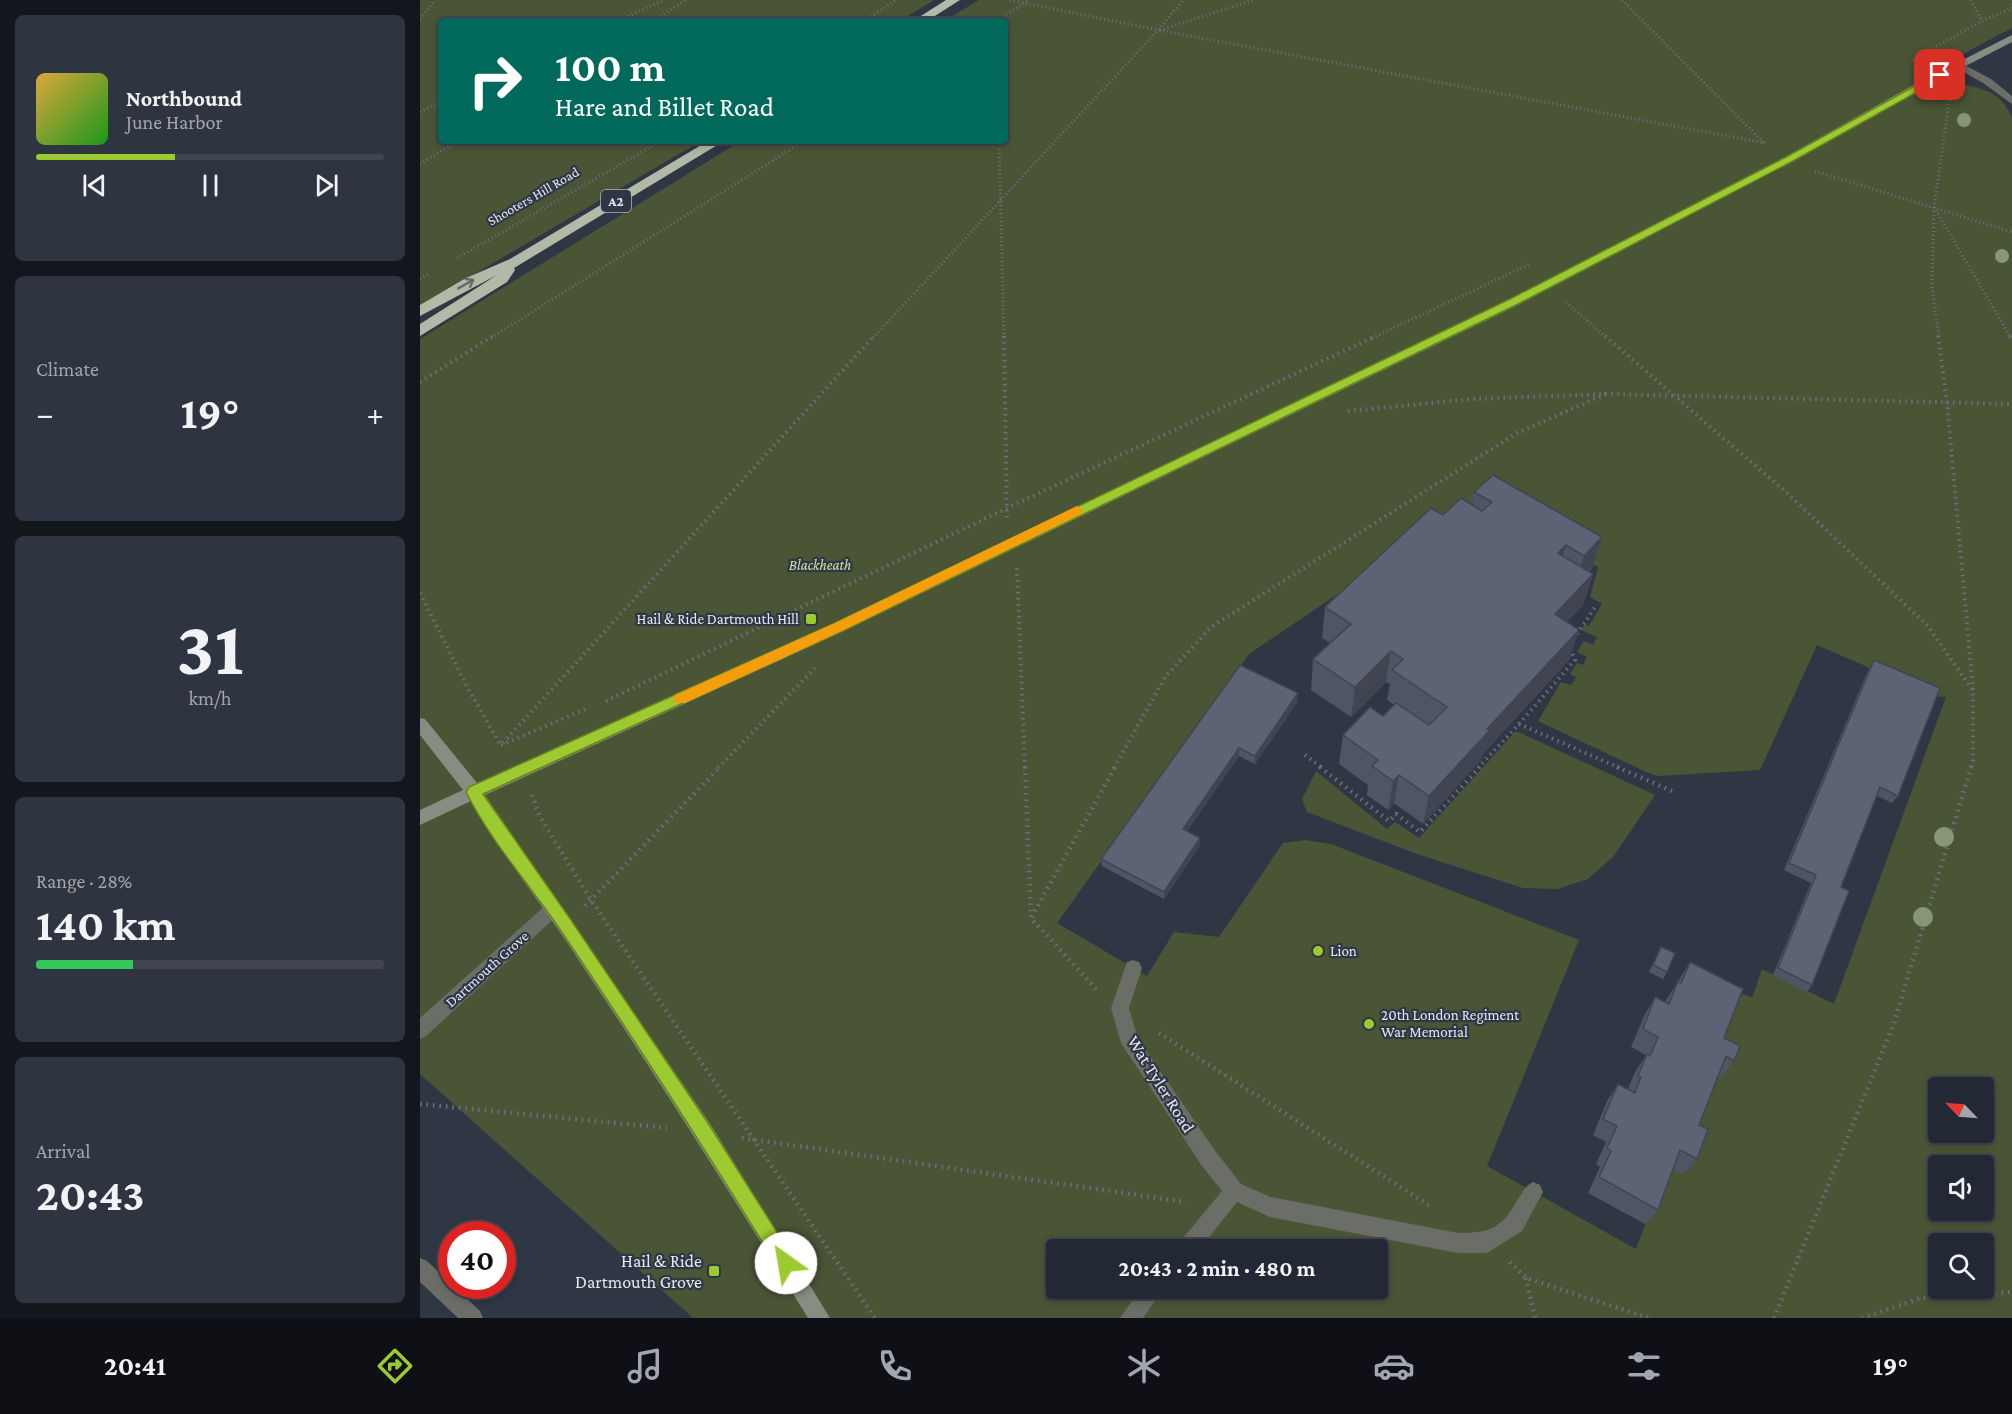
<!DOCTYPE html>
<meta charset="utf-8">
<style>
body{margin:0;font-family:"Crimson Pro",serif;background:#2f3540;color:#f1f3f6;height:100vh;display:flex;flex-direction:column;font-size:22px;white-space:nowrap}
*{box-sizing:border-box;margin:0}
p{font-size:20px;color:#a3a6ac}
.icon{flex:none;width:33px;height:33px;fill:none;stroke:currentColor;stroke-width:2;stroke-linecap:round;stroke-linejoin:round}
.map{position:relative;flex:1;overflow:hidden}
.details{display:flex;flex-direction:column;gap:15px;padding:15px;background:#13171d;width:420px}
.details>*{flex:none}
.hud{position:absolute;left:18px;top:18px;width:570px;height:126px;border-radius:6px;box-shadow:0 3px 9px #0003,0 0 0 2px #40454f;background:#00695c;color:#fff;overflow:hidden}
.needle{width:39px;rotate:295deg}
.buttons{position:absolute;left:1508px;top:1077px;display:grid;gap:12px}
.buttons a{display:grid;place-items:center;width:66px;height:66px;border-radius:6px;background:#232934;box-shadow:0 3px 9px #0003,0 0 0 2px #40454f;font-size:30px}
.speed{position:absolute;left:18px;top:1221px;display:flex;gap:12px;font-size:30px;font-weight:700;text-align:center}
.speed>*{display:grid;place-content:center;width:78px;height:78px;border-radius:50%;background:#232934;box-shadow:0 3px 9px #0003,0 0 0 2px #40454f;line-height:1}
.speed .limit{border:9px solid #d22;background:#fff;color:#111}
.pin{position:absolute;display:grid;place-items:center;width:51px;height:51px;color:#fff;margin:-26px;border-radius:12px;box-shadow:0 3px 9px #0006}
.me{position:absolute;width:66px;margin:-33px;rotate:328deg;stroke-linejoin:round;filter:drop-shadow(0 0 4px #0008)}
.turn{display:flex;align-items:center;gap:21px;height:126px;padding:0 18px;font-size:27px}
.turn .icon{width:78px;height:78px;stroke-width:2.5}
.turn b{display:block;font-size:42px;line-height:51px}
.big{font-size:45px;font-weight:700;line-height:1.1}
.details .tile{flex:1;display:flex;flex-direction:column;justify-content:center;gap:9px;min-width:0;padding:0 21px;border-radius:9px;background:#2f3540}
.details .dial{align-items:center;gap:0}
.dial b{font-size:78px;line-height:1}
.song{display:flex;align-items:center;gap:18px}
.cover{width:72px;height:72px;border-radius:9px;background:linear-gradient(135deg,hsl(40 70% 55%),hsl(120 70% 35%))}
.played{height:6px;border-radius:3px;background:linear-gradient(90deg,#9dca30 40%,#40454f 40%)}
.keys{display:flex;justify-content:space-around;direction:ltr}
.heat{display:flex;justify-content:space-between;align-items:center;font-size:33px;direction:ltr}
.charge{height:9px;border-radius:4px;background:linear-gradient(90deg,#34c759 28%,#40454f 0)}
.trip{position:absolute;left:626px;top:1239px;width:342px;height:60px;border-radius:6px;background:#232934;box-shadow:0 3px 9px #0003,0 0 0 2px #40454f;font-weight:700;line-height:60px;text-align:center}
.dock{display:flex;height:96px;justify-content:space-around;align-items:center;background:#0e1015;color:#a3a6ac}
.dock .icon{width:42px;height:42px}
.dock .active{color:#9dca30}
.dock b{font-size:27px;color:#f1f3f6}
main{display:flex;flex:1;min-height:0}
.map>svg:first-child{display:block}
</style>
<main>
<section class="details">
<div class="tile">
<div class="song"><i class="cover"></i><div><b>Northbound</b><p>June Harbor</p></div></div>
<div class="played"></div>
<div class="keys"><svg class="icon" aria-label="previous" viewBox="0 0 24 24"><path d="M18 5L8 12l10 7zM5 5v14"/></svg><svg class="icon" aria-label="pause" viewBox="0 0 24 24"><path d="M8 5v14M16 5v14"/></svg><svg class="icon" aria-label="next" viewBox="0 0 24 24"><path d="M6 5l10 7-10 7zM19 5v14"/></svg></div>
</div>
<div class="tile"><p>Climate</p>
<div class="heat"><a>−</a><b class="big">19°</b><a>+</a></div>
</div>
<div class="tile dial"><b>31</b><p>km/h</p></div>
<div class="tile"><p>Range · 28%</p><b class="big">140 km</b><div class="charge"></div></div>
<div class="tile"><p>Arrival</p><b class="big">20:43</b></div>
</section>
<div class="map">
<svg width="1592" height="1318" viewBox="0 0 1592 1318">
<rect width="100%" height="100%" fill="#2f3745"/>
<path fill="#4a5536" fill-rule="evenodd" d="M0,0h514l-34,21h-459v120h260l-281,165z
M559,0h1033v28l-74,39c8,6 16,14 25,17 25,7 38,8 49,34v1200h-1319l-273,-244v-735l321,-198h264v-120h-61zM1060,498l118,69 -8,30 12,7 -13,22 -4,-2 -4,6 16,7 -4,8 -9,-4 -7,11 10,5 -4,8 -6,-2 -7,11 6,3 -5,8 -10,-3 -23,39 108,51 12,4 102,-6 57,-125 117,51 12,1 -112,307 -72,-35 -10,29 -15,-7 -26,65 -28,118 -16,-8 -31,83 -149,-83 92,-226 -248,-96 -26,-4 -22,3 -64,94 -45,-5 -27,44 -90,-53 192,-269zM1518,1088h45v44h-45zM1518,1166h45v44h-45zM1518,1244h45v44h-45zM636,1250h321v38h-321z
M1096,731l139,64 -42,62 -25,22 -31,10 -34,-1 -106,-34 -110,-42 -5,-13 14,-28 71,58 8,-7 24,16z"/>
<g fill="none" stroke-linecap="round" stroke-linejoin="round">
<path stroke="#6a717e" stroke-width="3" stroke-dasharray="1 3" stroke-linecap="butt" d="M590,0l148,30 607,113
M1202,0l142,143
M1551,0l11,21
M0,19l15,-19
M197,21l47,-21
M234,21l31,-21
M444,21l32,-21
M576,21l33,-21
M740,30l94,-30
M1492,60l70,-39 30,-13
M1530,96l-16,111 77,131
M0,112l21,-11
M579,141l5,197
M0,164l38,-23
M1395,171l197,61
M1514,207l-2,80 7,51
M37,258l204,-117
M0,279l10,-6
M1146,302l41,36
M71,338l313,-197
M453,338l285,-308 25,-30
M952,338l158,-74"/>
<path stroke="#6a717e" stroke-width="4" stroke-dasharray="1.5 4.5" stroke-linecap="butt" d="M584,336l3,182
M1185,336l182,157 141,133 45,65v69l-2,8
M1518,336l9,67 26,287
M1590,336l2,4
M0,382l73,-46
M928,411l124,-12 134,-5 406,10
M597,568l8,200
M0,593l46,92 35,61
M1157,634l20,-30
M186,701l399,-192 371,-173
M1099,724l56,-64 -5,-12
M83,743l371,-407
M81,745l87,-37
M885,755l17,13
M298,768l97,-100
M694,768l51,-91 46,-50 306,-194 89,-39
M1058,768l41,-44 101,44"/>
<path stroke="#6a717e" stroke-width="4.5" stroke-dasharray="1.5 5" stroke-linecap="butt" d="M605,767l6,150
M900,767l69,54 7,-7 24,18 60,-65
M1197,767l55,24
M112,795l8,22 51,83 284,418
M165,906l135,-139
M676,989l-65,-71 84,-151
M739,1033l271,173
M0,1104l247,24
M322,1138l444,64
M1090,1262l16,16 123,40
M1106,1278l9,40
M1354,1318l120,-295 77,-256
M1442,1318l59,-20 91,-6"/>
<path fill="#6b6e66" fill-rule="evenodd" d="M0,1258l7,3 53,50 3,7h-25l-38,-36z"/>
<path fill="#6b6e66" fill-rule="evenodd" d="M1539,62l32,17 21,17v8l-29,-21 -28,-16 -1,-2z
M133,901l6,3 3,5 -3,5 -133,122 -6,3v-21l127,-114z
M713,960l6,2 3,6 -13,40 9,31 78,113 25,32 30,13 187,36c33,0 44,-5 60,-34 5,-7 7,-13 15,-17l7,3 3,7 -21,39 -35,22h-29l-188,-36 -33,-15 -38,48h-23l3,-7 43,-52 -20,-25 -81,-123 -10,-35 16,-46z
M721,1288h23l-21,30h-23z"/>
<path fill="#888d81" fill-rule="evenodd" d="M1592,35v7l-87,45 -132,74 -275,144 -674,326 -359,164 226,330 119,193h-22c-75,-121 -151,-241 -230,-359 -34,-53 -76,-103 -107,-158l-51,24v-15l43,-20 -43,-55v-17l5,1 52,64 357,-160 676,-324 275,-142 132,-74z"/>
<path fill="#b2baa7" fill-rule="evenodd" d="M526,0h14l-33,21h-14z
M288,141h16l-210,127 1,2 -8,12 -87,54v-12l77,-49 -77,41v-11l46,-27 44,-19z"/>
</g>
<g fill="#859777">
<circle cx="1544" cy="120" r="7"/>
<circle cx="1582" cy="256" r="7"/>
<circle cx="1524" cy="837" r="10"/>
<circle cx="1503" cy="917" r="10"/>
</g>
<path fill="#4e5564" d="M1054,492l128,45 -10,32 -3,3 4,2 -10,31 -16,17 2,38 -86,94 -2,6 -58,64 -29,-21 -6,7 -21,-15 1,-10 -29,-21 4,-29 40,-19 11,-11 -7,-5 3,-16 -4,-2 -35,35 -40,-27 2,-31 17,-16 -8,-5 3,-31 118,-92 29,-10z
M1454,660l24,136 -6,7 -15,-7 -36,91 -29,98 -5,7 -34,-17 38,-92 -27,-13 85,-202z
M878,701l-43,63 -16,-8 -52,75 13,7v7l-36,54 -62,-33 -1,-7z
M1241,947l6,25 -4,7 -14,-7z
M1270,962l44,99 -14,18 -2,-2 -19,48 -2,34 -14,16 -10,-6 -15,41 -13,14 -57,-31 12,-26 -4,-3 10,-22 -13,-7 14,-34 11,-17 10,5 7,-17 11,-17 -15,-8 13,-31 11,-19 10,5z"/>
<path fill="#404551" d="M1182,537l-10,32 -18,18 10,-31z
M1146,545l-9,32 1,-24z
M1173,574l-10,31 -38,40 10,-31z
M1159,630l-10,30 -86,94 -2,6 -58,64 6,-28 58,-67z
M971,651l-5,31 -35,35 4,-30z
M878,693v8l-43,63v-8z
M819,748v8l-56,81v-8z
M979,775l-5,28 -6,7 5,-29z
M780,838v7l-36,54v-7z"/>
<path fill="#5b6374" stroke="#404551" stroke-width="1.5" d="M1073,475l109,62 -18,19 -18,-11 -8,8 35,21 -38,40 24,16 -92,99 3,1 -61,66 -30,-21 -6,6 -21,-15 6,-6 -35,-25 27,-28 13,9 13,-13 33,22 18,-18 -55,-37 11,-11 -12,-8 -36,36 -42,-28 38,-35 -26,-17 106,-99 12,7 18,-17 21,13 10,-9 -18,-10z
M1454,660l66,28 -42,108 -18,-9 -39,100 8,4 -37,94 -34,-17 38,-93 -27,-12z
M820,665l58,28 -43,63 -16,-8 -56,81 17,9 -36,54 -63,-33z
M1241,947l14,6 -8,19 -14,-7z
M1270,962l53,27 -19,49 16,8 -6,15 -8,-5 -27,69 9,4 -11,30 -17,-9 -22,60 -59,-33 12,-26 -4,-3 10,-22 -14,-7 15,-35 17,9 6,-16 -3,-1 9,-22 3,2 8,-19 -15,-8 12,-32 14,7 9,-23 3,2z"/>
<defs><path id="oneway-shaft" d="M-6 0H5M1.5-3L5.5 0L1.5 3" fill="none" stroke-width="1.6" stroke-linecap="round" stroke-linejoin="round" transform="scale(1.5)"/></defs>
<use stroke="#636b6c" href="#oneway-shaft" transform="translate(46 284) rotate(-29)"/>
<path fill="#9dca30" stroke="#66831f" stroke-width="1.5" d="M1520,72l5,3 -1,2 -151,84 -275,143 -674,326 -361,164 88,126 139,206 82,130 3,7 -3,6 -6,3 -7,-3c-70,-114 -143,-227 -218,-338 -31,-46 -70,-89 -95,-139l3,-5 366,-164 675,-324 276,-142z"/>
<path fill="#f59e0b" d="M657,506l6,5 -2,3 -237,116 -159,73h-10l-2,-4 2,-4 160,-72z"/>
<g fill="#9dca30" stroke="#2f3745" stroke-width="2">
<rect x="385" y="613" width="12" height="12" rx="3"/>
<circle cx="898" cy="951" r="6"/>
<circle cx="949" cy="1024" r="6"/>
<rect x="288" y="1265" width="12" height="12" rx="3"/>
</g>
<g text-anchor="middle" stroke-width="4.5" stroke-linejoin="round" paint-order="stroke">
<g font-size="14" fill="#e4e9f3" stroke="#2f3745">
<text transform="translate(113 196) rotate(-30)" y="5">Shooters Hill Road</text>
</g>
<rect fill="#2f3745" stroke="#aeb4bf" stroke-width="1.5" x="181" y="190" width="30" height="22" rx="4.5"/>
<g font-size="14" font-weight="bold" fill="#e4e9f3">
<text x="196" y="206">A2</text>
</g>
<g font-size="15" font-style="italic" fill="#cbe6a0" stroke="#2f3745">
<text x="400" y="570">Blackheath</text>
</g>
<g font-size="15" fill="#e4e9f3" stroke="#2f3745" text-anchor="start">
<text x="379" y="624" text-anchor="end">Hail &amp; Ride Dartmouth Hill</text>
<text x="910" y="956">Lion</text>
<text x="961" y="1020">20th London Regiment<tspan x="961" dy="17">War Memorial</tspan></text>
</g>
<g font-size="15" fill="#e4e9f3" stroke="#2f3745">
<text transform="translate(67 969) rotate(-42)" y="5">Dartmouth Grove</text>
</g>
<g font-size="18" fill="#e4e9f3" stroke="#2f3745">
<text transform="translate(741 1084) rotate(58)" y="6">Wat Tyler Road</text>
</g>
<g font-size="18" fill="#e4e9f3" stroke="#2f3745" text-anchor="end">
<text x="282" y="1267">Hail &amp; Ride<tspan x="282" dy="21">Dartmouth Grove</tspan></text>
</g>
</g>
</svg>
<div class="buttons">
<a><svg class="needle" viewBox="-14 -14 28 28"><path d="M0-13l5 13h-10z" fill="#e53935"/><path d="M0 13l5-13h-10z" fill="#a3a6ac"/></svg></a>
<a><svg class="icon" aria-label="sound" viewBox="0 0 24 24"><path d="M4 9h4l5-4v14l-5-4H4zM17 9q2 3 0 6"/></svg></a>
<a><svg class="icon" aria-label="search" viewBox="0 0 24 24"><circle cx="10" cy="10" r="6"/><path d="M15 15l6 6"/></svg></a>
</div>
<div class="speed"><div class="limit">40</div></div>
<div class="pin" style="left:1520px;top:75px;background:#d93025"><svg class="icon" aria-label="arrive" viewBox="0 0 24 24"><path d="M6 21V4h12l-3 4 3 4H6"/></svg></div>
<svg class="me" style="left:366px;top:1263px" viewBox="-20 -20 40 40"><circle r="19" fill="#fff"/><path d="M0-13L10 11 0 6-10 11z" fill="#9dca30"/></svg>
<div class="trip">20:43 · 2 min · 480 m</div>
<div class="hud">
<div class="turn"><svg class="icon" aria-label="right" viewBox="0 0 24 24"><path d="M7 20v-9h11M14 6l5 5-5 5"/></svg><div><b>100 m</b>Hare and Billet Road</div></div>
</div>
</div>
</main>
<nav class="dock">
<b>20:41</b>
<svg class="icon active" aria-label="directions" viewBox="0 0 24 24"><path d="M12 3l9 9-9 9-9-9zM9 14v-3h6M13 9l2 2-2 2"/></svg>
<svg class="icon" aria-label="music" viewBox="0 0 24 24"><path d="M9 18V5l10-2v13"/><circle cx="6" cy="18" r="3"/><circle cx="16" cy="16" r="3"/></svg>
<svg class="icon" aria-label="phone" viewBox="0 0 24 24"><path d="M5 4h4l2 5-3 2q2 4 5 5l2-3 5 2v4C11 20 4 13 5 4z"/></svg>
<svg class="icon" aria-label="climate" viewBox="0 0 24 24"><path d="M12 3v18M4 7l16 10M4 17L20 7"/></svg>
<svg class="icon" aria-label="car" viewBox="0 0 24 24"><path d="M5 17H2v-5l4-1 3-4h7l3 4 3 1v5h-3M9 17h6M6 11h13"/><circle cx="7" cy="17" r="2"/><circle cx="17" cy="17" r="2"/></svg>
<svg class="icon" aria-label="filters" viewBox="0 0 24 24"><path d="M4 7h16M4 17h16"/><circle cx="9" cy="7" r="2"/><circle cx="15" cy="17" r="2"/></svg>
<b>19°</b>
</nav>
